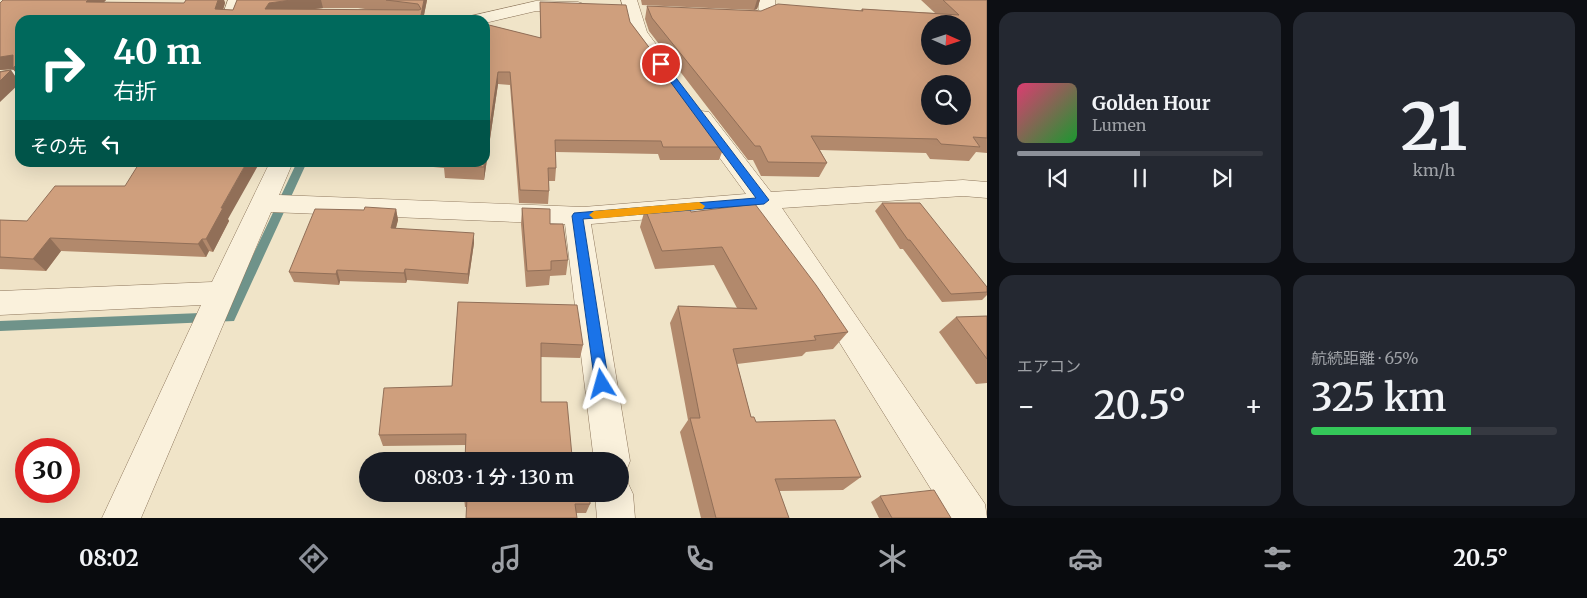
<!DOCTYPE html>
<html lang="ja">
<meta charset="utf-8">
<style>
body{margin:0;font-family:Merriweather,"Noto Sans JP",serif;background:#242831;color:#f1f3f6;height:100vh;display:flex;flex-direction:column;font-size:19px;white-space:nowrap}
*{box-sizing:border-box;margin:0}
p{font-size:16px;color:#9ea1a6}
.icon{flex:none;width:28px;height:28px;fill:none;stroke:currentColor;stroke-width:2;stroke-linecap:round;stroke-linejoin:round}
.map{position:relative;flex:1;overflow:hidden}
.drawer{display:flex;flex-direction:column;gap:12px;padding:12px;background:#0d0f14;width:600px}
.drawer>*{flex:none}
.banner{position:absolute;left:15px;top:15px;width:475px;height:152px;border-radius:15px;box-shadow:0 5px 20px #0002;background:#00695c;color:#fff;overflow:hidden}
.needle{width:32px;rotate:93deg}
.fabs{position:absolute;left:921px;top:15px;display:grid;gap:10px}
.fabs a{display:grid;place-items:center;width:50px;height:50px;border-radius:50%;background:#171b24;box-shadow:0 5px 20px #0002;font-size:25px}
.speed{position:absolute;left:15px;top:438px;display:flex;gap:10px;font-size:25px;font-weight:700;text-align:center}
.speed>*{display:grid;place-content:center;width:65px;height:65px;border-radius:50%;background:#171b24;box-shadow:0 5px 20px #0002;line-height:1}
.speed .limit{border:8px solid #d22;background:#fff;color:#111}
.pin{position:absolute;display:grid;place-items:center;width:42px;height:42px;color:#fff;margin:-21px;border:2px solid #fff;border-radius:50%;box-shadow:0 1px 5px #0007}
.me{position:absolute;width:55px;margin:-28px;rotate:352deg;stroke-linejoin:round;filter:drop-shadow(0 0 4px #0008)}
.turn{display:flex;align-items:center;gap:18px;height:105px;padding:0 15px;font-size:22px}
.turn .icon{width:65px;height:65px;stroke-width:2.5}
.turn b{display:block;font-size:35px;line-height:42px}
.then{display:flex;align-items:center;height:48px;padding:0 15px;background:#0003;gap:10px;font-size:19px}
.big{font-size:38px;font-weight:600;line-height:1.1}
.drawer .widget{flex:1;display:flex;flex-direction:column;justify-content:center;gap:8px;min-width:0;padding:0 18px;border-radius:15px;background:#242831}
.drawer .dial{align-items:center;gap:0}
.dial b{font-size:65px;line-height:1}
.song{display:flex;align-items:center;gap:15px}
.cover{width:60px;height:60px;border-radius:8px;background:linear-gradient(135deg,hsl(340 70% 55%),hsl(130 70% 35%))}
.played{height:5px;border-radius:2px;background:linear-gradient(90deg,#8c9099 50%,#363941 50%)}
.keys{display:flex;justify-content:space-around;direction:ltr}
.heat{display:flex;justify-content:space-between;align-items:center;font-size:28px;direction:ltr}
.charge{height:8px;border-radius:4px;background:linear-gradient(90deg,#34c759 65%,#363941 0)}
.drawer .tiles{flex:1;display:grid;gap:12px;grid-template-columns:repeat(2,1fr)}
.trip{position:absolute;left:359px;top:452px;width:270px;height:50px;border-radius:25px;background:#171b24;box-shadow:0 5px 20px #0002;font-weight:600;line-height:50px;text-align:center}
.dock{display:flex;height:80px;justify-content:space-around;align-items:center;background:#090b0e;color:#9ea1a6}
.dock .icon{width:35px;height:35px}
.dock .selected{color:#8c9099}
.dock b{font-size:22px;color:#f1f3f6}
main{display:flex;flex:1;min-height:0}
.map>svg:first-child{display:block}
</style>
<main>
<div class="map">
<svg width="987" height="518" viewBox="0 0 987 518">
<rect width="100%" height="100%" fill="#f0e4c8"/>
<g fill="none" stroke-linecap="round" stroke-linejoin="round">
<path fill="#6f938a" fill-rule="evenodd" d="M297,162h10l-73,159 -234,10v-10l226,-9z"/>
<g stroke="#8d765c" stroke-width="1">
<path id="minor" d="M228,0h16l-7,20h-16z
M621,0h16l10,32 22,30 -2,4 -7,2 -7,-2 -21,-29z
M759,0h16c0,3 1,9 0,12 -5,13 -37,10 -47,8l-2,-4 2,-4c10,-2 21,2 31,-2z
M536,1l42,1 6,2 2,3 -2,3 -6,2 -42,-1 -51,12v-3h-16l2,-4z
M20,69v12l-20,3v-12z
M701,111l8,1 62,80 192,-12 24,2v16l-24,-2 -181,12 203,296 2,14h-38l-192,-308 -166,14 39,237 -5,13 -5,2v-15h-26l-29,-237 -294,-12 -130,306h-39l99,-213 -201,10v-24l212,-9 58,-120h23l-14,33 304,12 163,-13 -56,-77 3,-5z
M620,478l7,3 6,13 2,24h-38l-2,-24h25z"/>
</g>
<use href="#minor" fill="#faf1dc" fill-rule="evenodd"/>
</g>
<path fill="#b2896c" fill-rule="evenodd" d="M3,0h103l-3,3h81l2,-3h38l1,3 -2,7h10l4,-10h190l-4,20h-403v58l-7,-9 -13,1v-67zM323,8h35l14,2 -58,-1z
M641,0h119l-3,9 -3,1 -112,-5z
M921,0h66v153l-11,-1 -7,9 -39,-2 -4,-6 -106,-3 7,13 -8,14 -58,-1 -8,-16h-5l-99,-129 -4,-12 2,-13 114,5h99l2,-2 73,4z
M540,2l90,20 94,125 -5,13h-59l-2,-6 -102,-2v16l-1,13h-6v10l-1,13 -29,-1 -9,-118 -12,-1 -14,96 -39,-2 -1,-10 -64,-6h105v-138l55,14z
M125,186l103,33 1,2 -16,31 -4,-1 -3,6 -145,-6 -15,20 -46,-2v-49l27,1z
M882,203l105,84v8l-5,5 -40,2 -39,-53h-3l-25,-38z
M522,208l28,16 18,36 -2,15 -16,1 -1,9 -23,2 -5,-63z
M396,209l2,11 -2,8 78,15 -6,41 -61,-4 -1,3 -66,-2 -1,4 -45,-3 -5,-10 75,-62z
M645,209l46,3 157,120 -15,17 -27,3 -4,4 -65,8 14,53 5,5 105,55 -18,13 -64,1 10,27h-88l-21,-86 8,-12 -18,-97 8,-17 59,2 -23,-43 -59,4 -15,-42z
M458,302l125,43 -3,13 -39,-1v45l31,54 -106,-11 -83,1 -4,-11 73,-49z
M987,316v67l-11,1 -37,-52 17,-15z
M880,496l71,22h-72l-8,-16z
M464,498l126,6 -4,9h-10l-111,-6z"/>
<path fill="#916f58" d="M88,0h18l-14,14 -6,-12z
M218,0h6l1,3 -5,17 -5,-11z
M291,0h30l2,8 -50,6 -8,-5 4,-6z
M424,0h3l-4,20h-3z
M757,0h3l-3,9 -3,1z
M13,55l7,6v17l-7,-9 -13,1v-13z
M11,70l9,13 -20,19v-21z
M498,72v12l-14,96v-13z
M247,162h13l-32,57 1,2 -16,31 -7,-13 15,-31z
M396,209l2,11 -5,18 -2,-10z
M474,233v10l-6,41v-10z
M50,238l11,13 -15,20 -13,-12z
M202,239l7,12 -3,6 -8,-13z
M405,269l2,11 -1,3 -2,-10z
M337,270l3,11 -1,4 -3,-11z"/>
<path fill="#cf9f7d" stroke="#916f58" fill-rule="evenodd" d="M3,0h85l-2,2 98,1 2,-3h32l-3,9 18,1 4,-10h54l-22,3 -4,6 154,1 2,-1 -3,-5 -32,-4h38l-4,20h-400v41l-7,7v-13l-13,2v-54z
M943,0h44v138l-14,-1 7,10 -39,-3 -4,-5 -126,-3 16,27 -59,-1 -8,-16h-5l-103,-128 -5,-12 114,5 17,-7 85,7 -1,-2 97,6zM930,24h32v32h-32zM930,84h32v32h-32z
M540,2l86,3 4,17 94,125h-61l-2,-6 -106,-1 1,28h-8l1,23 -29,-1 -10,-118h-12l-13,87v-135l56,14z
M11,70l-11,11v-9z
M140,162h107l-26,46h2l-17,31h-4l-4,5 -148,-6 -17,21 -33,-2v-37l27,1 28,-35h70z
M444,162h40v5l-41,-2z
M882,203h38l67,84v5l-36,2 -41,-54h-2z
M755,204l61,81 32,47 -34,4 2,4 -83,9 18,68h3l2,5 79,-2 26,57 -86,2 14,39h-73l-26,-100h10l-22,-112 79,3 -35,-62 -60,4 -17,-42 43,-3 3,6z
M365,207l31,2 -5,19 83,5 -6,41 -63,-5 -1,4 -67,-3 -1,4 -47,-2 26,-63 49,1z
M522,208l28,1v15h13l5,36 -17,1v9l-24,1z
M458,302l119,3 6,40 -42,-2v59h26l5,54h14v5h-121l1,-27 -87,1 5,-47 68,-2z
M987,316v43l-31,-42z
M934,490l17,28h-59l-12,-22z
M464,494h126v10h-15l2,14h-111l1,-20h-3z"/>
<path fill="#1a73e8" stroke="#114b97" d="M658,62h6l105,138 -5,4 -181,15 26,165 -2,4 -5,2 -5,-2 -2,-4 -23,-168 2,-3 182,-15 -98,-133z"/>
<path fill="#f59e0b" d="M699,202l6,4 -2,3 -109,10 -5,-4 5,-4z"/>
</svg>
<div class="fabs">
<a><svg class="needle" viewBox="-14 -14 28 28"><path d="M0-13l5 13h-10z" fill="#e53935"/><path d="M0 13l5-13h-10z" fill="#9ea1a6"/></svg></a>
<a><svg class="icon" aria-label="search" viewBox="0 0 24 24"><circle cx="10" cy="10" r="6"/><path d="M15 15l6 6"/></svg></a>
</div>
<div class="speed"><div class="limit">30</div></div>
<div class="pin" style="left:661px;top:64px;background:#d93025"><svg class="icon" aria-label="arrive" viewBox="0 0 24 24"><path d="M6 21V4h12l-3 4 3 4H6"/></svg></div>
<svg class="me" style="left:602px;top:384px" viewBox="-20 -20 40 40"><path d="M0-17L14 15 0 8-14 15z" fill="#1a73e8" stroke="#fff" stroke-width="4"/></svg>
<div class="trip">08:03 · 1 分 · 130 m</div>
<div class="banner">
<div class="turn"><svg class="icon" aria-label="right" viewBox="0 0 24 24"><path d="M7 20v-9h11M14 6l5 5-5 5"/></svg><div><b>40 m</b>右折</div></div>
<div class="then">その先<svg class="icon" aria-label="left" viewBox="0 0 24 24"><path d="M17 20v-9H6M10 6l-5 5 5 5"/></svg></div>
</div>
</div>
<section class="drawer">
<div class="tiles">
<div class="widget">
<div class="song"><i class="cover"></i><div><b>Golden Hour</b><p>Lumen</p></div></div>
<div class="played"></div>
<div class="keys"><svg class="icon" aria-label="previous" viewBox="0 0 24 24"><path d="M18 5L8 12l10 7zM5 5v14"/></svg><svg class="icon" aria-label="pause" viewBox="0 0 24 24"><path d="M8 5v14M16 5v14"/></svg><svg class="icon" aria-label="next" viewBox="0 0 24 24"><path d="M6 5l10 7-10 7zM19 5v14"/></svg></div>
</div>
<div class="widget dial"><b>21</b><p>km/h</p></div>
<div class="widget"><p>エアコン</p>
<div class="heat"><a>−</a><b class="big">20.5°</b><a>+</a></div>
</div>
<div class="widget"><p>航続距離 · 65%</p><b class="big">325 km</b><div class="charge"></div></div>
</div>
</section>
</main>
<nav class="dock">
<b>08:02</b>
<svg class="icon selected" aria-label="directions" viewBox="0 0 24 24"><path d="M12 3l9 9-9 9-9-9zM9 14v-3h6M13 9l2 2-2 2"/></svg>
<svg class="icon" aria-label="music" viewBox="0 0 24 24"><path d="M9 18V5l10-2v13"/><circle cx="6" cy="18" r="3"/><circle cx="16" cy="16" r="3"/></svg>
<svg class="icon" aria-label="phone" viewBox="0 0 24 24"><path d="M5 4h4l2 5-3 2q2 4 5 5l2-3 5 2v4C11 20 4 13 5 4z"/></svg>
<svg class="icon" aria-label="climate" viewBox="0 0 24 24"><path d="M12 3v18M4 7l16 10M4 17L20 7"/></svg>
<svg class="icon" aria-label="car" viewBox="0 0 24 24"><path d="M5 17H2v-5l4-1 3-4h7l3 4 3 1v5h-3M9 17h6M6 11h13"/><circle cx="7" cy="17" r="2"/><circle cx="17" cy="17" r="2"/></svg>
<svg class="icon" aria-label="filters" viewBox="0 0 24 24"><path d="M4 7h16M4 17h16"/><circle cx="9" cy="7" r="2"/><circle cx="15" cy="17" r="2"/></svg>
<b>20.5°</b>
</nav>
